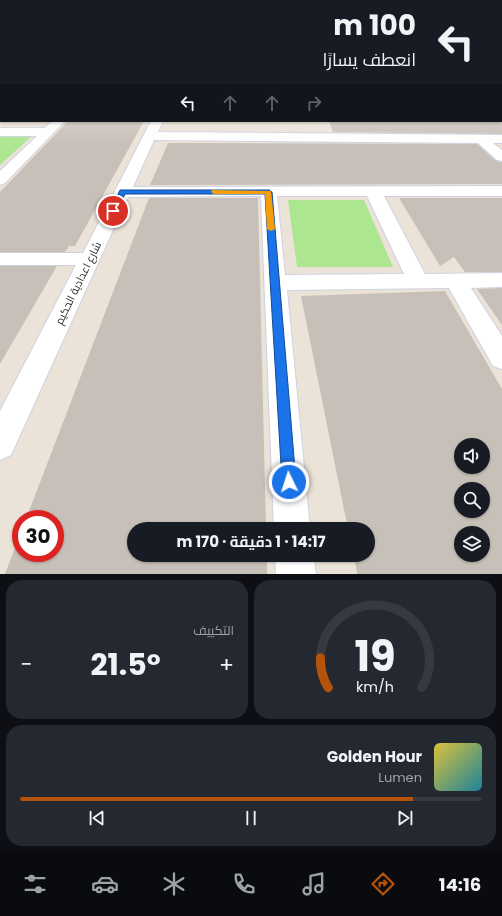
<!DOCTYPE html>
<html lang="ar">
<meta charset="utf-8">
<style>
body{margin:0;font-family:Poppins,Cairo,sans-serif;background:#242831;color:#f1f3f6;direction:rtl;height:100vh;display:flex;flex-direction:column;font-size:15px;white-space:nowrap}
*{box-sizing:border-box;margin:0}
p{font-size:13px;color:#9ea1a6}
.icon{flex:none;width:22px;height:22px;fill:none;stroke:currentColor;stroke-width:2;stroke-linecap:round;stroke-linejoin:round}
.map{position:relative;height:574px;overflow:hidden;direction:ltr}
.sheet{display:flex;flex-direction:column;gap:6px;padding:6px;background:#0d0f14;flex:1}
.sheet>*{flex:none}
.top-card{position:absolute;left:0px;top:0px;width:502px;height:122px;box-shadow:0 1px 3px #0004;direction:rtl;background:#171b24;color:#f1f3f6;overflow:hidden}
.buttons{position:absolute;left:454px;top:438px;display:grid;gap:8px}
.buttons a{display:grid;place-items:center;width:36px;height:36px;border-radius:50%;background:#171b24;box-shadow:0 1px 3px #0004;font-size:20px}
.speed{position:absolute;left:12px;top:510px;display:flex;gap:8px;font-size:20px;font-weight:700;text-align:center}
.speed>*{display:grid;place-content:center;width:52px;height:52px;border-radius:50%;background:#171b24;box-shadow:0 1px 3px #0004;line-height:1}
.speed .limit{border:6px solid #d22;background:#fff;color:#111}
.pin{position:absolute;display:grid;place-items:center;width:34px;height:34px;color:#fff;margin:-17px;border:2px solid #fff;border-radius:50%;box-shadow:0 1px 4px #0007}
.me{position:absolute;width:44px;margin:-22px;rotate:356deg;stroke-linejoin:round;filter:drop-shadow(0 0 3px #0008)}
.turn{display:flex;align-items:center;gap:14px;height:84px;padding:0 20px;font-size:18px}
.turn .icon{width:52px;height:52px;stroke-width:2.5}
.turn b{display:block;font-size:28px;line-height:34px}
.lanes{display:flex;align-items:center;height:38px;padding:0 20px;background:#0003;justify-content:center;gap:20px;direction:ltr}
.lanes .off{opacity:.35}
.big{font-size:30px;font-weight:700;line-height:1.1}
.sheet .card{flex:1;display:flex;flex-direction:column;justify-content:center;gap:6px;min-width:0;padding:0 14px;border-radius:16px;background:#242831}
.sheet .dial{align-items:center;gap:0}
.dial svg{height:104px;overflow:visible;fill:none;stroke:#363941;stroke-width:7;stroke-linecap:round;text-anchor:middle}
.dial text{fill:#f1f3f6;stroke:none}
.song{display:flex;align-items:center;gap:12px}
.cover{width:48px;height:48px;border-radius:6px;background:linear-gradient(135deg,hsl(50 70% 55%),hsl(190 70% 35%))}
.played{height:4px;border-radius:2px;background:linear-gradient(90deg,#b45309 85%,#363941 85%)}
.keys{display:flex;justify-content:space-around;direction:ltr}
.heat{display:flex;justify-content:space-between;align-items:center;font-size:22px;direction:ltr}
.sheet .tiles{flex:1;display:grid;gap:6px;grid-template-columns:1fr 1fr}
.card:last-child{grid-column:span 2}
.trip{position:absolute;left:127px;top:522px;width:248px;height:40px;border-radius:20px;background:#171b24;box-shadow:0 1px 3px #0004;font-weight:700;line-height:40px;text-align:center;direction:rtl}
.menu{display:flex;height:64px;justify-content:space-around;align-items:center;background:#090b0e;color:#9ea1a6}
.menu .icon{width:28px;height:28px}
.menu .current{color:#b45309}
.menu b{font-size:18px;color:#f1f3f6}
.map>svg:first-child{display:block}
</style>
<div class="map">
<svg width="502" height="574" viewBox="0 0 502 574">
<rect width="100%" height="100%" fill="#ece3d8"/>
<path fill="#ade691" d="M0,135l32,1 -32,29z
M288,200h76l29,67h-96z"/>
<path fill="#c7c0b8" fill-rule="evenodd" d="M68,121h76l-69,125h-6l-4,6h-65v-60z
M329,121h173v13l-169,-2z
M168,143l309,1 19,17 6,1v22l-352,1z
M149,198h109l8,331h-132v26h133v19h-262l16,-42v21h34v-34h-29z
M399,198h103v74h-37l-11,-15 -14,9z
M0,266h57l-57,98z
M502,288v37l-25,-36z
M445,291l57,98v185h-145l-3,-19h14v-26h-20l-47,-233zM461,445h22v22h-22zM461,489h22v22h-22zM461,533h22v22h-22z"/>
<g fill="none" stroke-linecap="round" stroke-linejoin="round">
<g stroke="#ced1e2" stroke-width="2">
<path id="minor" d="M0,79h1v6h-1z
M501,92h1v7h-1z
M0,95h1v6h-1z
M52,121h13l-60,62 -5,2v-14l37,-35h-37v-8h45z
M151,121h12l-5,11 344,3v8h-9l9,7v11l-5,-1 -19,-17 -324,-3 -21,47 369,-1v10h-118l41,78 77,-1v14l-31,1 31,48v33l-9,-3 -44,-78 -162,2 23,239h-36l-13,-333 -133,1 -117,258 -11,5v-49l76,-146h-76v-12h83zM277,196h90l37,78 -119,1z
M275,555h38l3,19h-40z"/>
</g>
<use href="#minor" fill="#fff" fill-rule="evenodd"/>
</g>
<linearGradient id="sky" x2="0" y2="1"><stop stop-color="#73beed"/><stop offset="0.44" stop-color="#f6f2ed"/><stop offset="1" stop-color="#f6f2ed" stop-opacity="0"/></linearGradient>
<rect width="502" height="144" fill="url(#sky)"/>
<path fill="#1a73e8" stroke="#114b97" d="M120,190h149l3,2 24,290 -2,5 -5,2 -5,-2 -2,-5 -17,-288h-140l-9,18h-5l-1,-1z"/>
<path fill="#f59e0b" d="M212,190l59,1 4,38 -4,2 -4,-2 -2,-35h-51l-3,-2z"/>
<g text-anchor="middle" stroke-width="3" stroke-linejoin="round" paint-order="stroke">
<g font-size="11" fill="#282828" stroke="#fff">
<text transform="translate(78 283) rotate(-64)" y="4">شارع اعدادية الحكيم</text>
</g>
</g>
</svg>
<div class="buttons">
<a><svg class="icon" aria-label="sound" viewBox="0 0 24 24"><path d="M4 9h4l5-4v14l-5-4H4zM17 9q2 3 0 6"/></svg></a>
<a><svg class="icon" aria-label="search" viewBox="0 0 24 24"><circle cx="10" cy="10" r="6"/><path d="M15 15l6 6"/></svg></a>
<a><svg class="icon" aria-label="layers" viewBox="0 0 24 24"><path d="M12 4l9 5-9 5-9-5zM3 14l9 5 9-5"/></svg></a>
</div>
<div class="speed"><div class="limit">30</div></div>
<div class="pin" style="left:113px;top:211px;background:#d93025"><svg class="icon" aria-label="arrive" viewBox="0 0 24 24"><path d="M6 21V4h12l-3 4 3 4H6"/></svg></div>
<svg class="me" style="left:289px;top:482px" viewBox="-20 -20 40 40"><circle r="17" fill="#1a73e8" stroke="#fff" stroke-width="3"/><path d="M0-11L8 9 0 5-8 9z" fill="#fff"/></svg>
<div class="trip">14:17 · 1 دقيقة · 170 m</div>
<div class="top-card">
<div class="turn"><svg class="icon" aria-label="left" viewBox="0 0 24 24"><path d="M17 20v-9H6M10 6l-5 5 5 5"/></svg><div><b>100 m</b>انعطف يسارًا</div></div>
<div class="lanes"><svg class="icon" aria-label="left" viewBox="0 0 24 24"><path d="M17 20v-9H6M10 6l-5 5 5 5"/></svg><svg class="icon off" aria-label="ahead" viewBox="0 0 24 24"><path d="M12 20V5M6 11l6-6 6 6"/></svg><svg class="icon off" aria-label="ahead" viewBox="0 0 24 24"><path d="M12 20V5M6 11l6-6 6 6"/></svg><svg class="icon off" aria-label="right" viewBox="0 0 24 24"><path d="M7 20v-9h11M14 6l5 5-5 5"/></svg></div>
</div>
</div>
<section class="sheet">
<div class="tiles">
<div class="card dial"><svg viewBox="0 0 100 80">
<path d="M14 69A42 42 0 1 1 86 69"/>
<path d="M14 69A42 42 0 0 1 8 46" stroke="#b45309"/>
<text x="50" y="56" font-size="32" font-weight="700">19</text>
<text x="50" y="72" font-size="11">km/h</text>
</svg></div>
<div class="card"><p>التكييف</p>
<div class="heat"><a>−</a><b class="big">21.5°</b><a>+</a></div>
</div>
<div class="card">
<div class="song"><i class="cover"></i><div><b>Golden Hour</b><p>Lumen</p></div></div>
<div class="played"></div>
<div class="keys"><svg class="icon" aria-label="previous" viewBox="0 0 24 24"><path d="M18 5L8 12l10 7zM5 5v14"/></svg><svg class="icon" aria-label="pause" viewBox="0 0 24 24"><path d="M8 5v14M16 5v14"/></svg><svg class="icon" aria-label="next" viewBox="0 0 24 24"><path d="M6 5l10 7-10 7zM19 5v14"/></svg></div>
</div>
</div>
</section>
<nav class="menu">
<b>14:16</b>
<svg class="icon current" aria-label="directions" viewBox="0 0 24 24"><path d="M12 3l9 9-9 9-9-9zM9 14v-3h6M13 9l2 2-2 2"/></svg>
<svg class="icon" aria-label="music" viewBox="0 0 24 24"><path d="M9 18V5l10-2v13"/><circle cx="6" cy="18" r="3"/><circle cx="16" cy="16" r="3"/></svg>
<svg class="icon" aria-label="phone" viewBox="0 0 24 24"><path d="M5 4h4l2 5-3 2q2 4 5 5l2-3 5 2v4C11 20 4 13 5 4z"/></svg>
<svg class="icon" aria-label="climate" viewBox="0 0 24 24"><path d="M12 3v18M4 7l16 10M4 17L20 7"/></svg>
<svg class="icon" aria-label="car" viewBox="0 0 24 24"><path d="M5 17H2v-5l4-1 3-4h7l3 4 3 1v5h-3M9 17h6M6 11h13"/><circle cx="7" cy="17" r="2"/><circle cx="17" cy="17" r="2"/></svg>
<svg class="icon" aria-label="filters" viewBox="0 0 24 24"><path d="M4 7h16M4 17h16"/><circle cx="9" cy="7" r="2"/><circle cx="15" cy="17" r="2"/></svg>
</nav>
